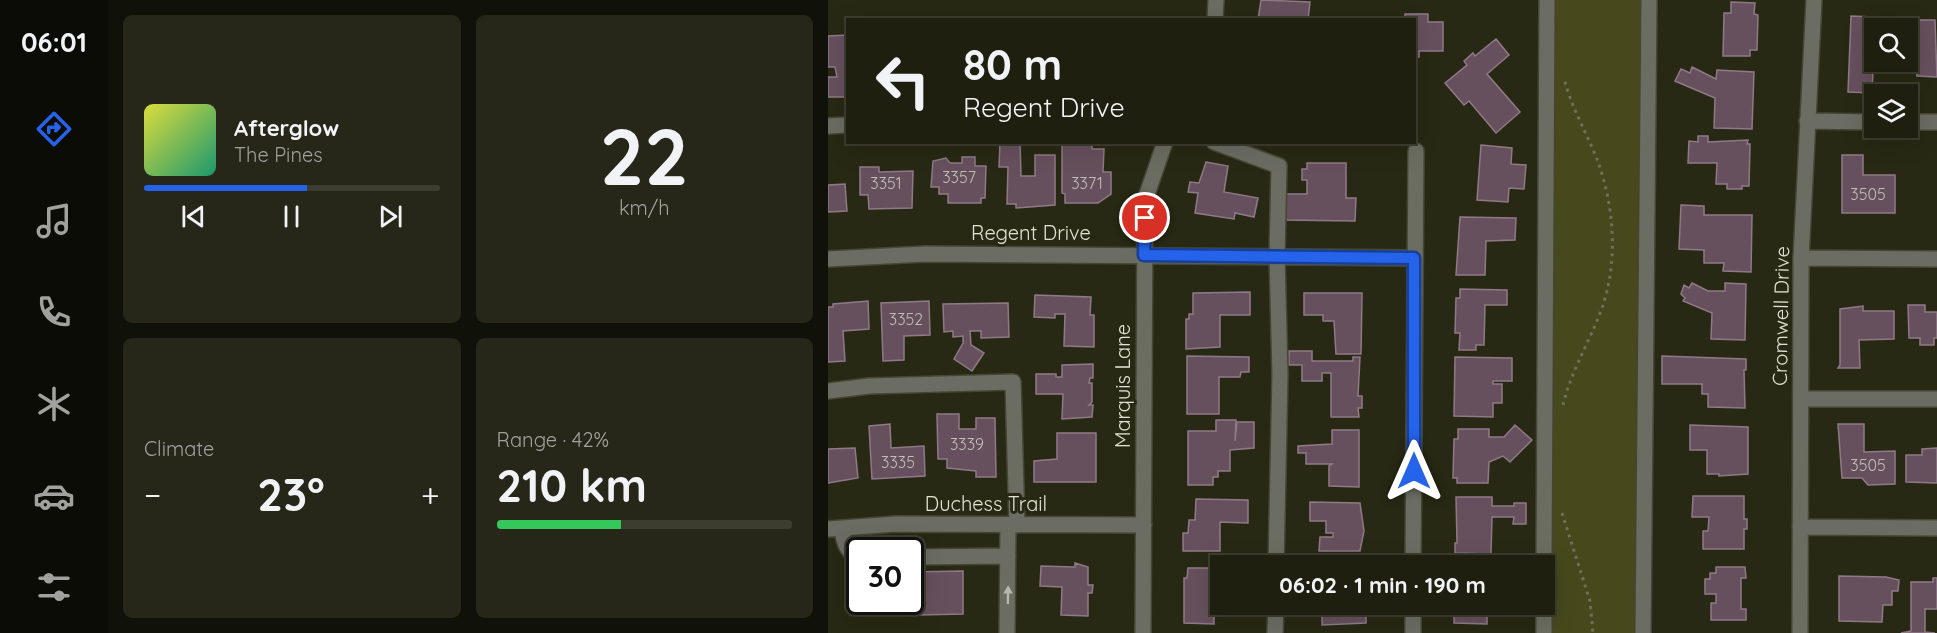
<!DOCTYPE html>
<meta charset="utf-8">
<style>
body{margin:0;font-family:Quicksand,sans-serif;background:#262718;color:#f1f3f6;height:100vh;display:flex;flex-direction:column;font-size:22px;white-space:nowrap}
*{box-sizing:border-box;margin:0}
p{font-size:20px;color:#a1a29e}
.icon{flex:none;width:33px;height:33px;fill:none;stroke:currentColor;stroke-width:2;stroke-linecap:round;stroke-linejoin:round}
.map{position:relative;flex:1;overflow:hidden}
.details{display:flex;flex-direction:column;gap:15px;padding:15px;background:#101108;width:720px}
.details>*{flex:none}
.hud{position:absolute;left:18px;top:18px;width:570px;height:126px;border-radius:0px;box-shadow:0 6px 24px #0002,0 0 0 2px #3c3d2f;background:#1e1f0f;color:#f1f3f6;overflow:hidden}
.buttons{position:absolute;left:1036px;top:18px;display:grid;gap:12px}
.buttons a{display:grid;place-items:center;width:54px;height:54px;border-radius:0px;background:#1e1f0f;box-shadow:0 6px 24px #0002,0 0 0 2px #3c3d2f;font-size:30px}
.speed{position:absolute;left:18px;top:537px;display:flex;gap:12px;font-size:30px;font-weight:700;text-align:center}
.speed>*{display:grid;place-content:center;width:78px;height:78px;border-radius:50%;background:#1e1f0f;box-shadow:0 6px 24px #0002,0 0 0 2px #3c3d2f;line-height:1}
.speed .limit{border:3px solid #111;border-radius:9px;background:#fff;color:#111}
.pin{position:absolute;display:grid;place-items:center;width:51px;height:51px;color:#fff;margin:-26px;border:3px solid #fff;border-radius:50%;box-shadow:0 2px 6px #0007}
.me{position:absolute;width:66px;margin:-33px;rotate:0deg;stroke-linejoin:round;filter:drop-shadow(0 0 4px #0008)}
.turn{display:flex;align-items:center;gap:21px;height:126px;padding:0 18px;font-size:27px}
.turn .icon{width:78px;height:78px;stroke-width:2.5}
.turn b{display:block;font-size:42px;line-height:51px}
.big{font-size:45px;font-weight:800;line-height:1.1}
.details .tile{flex:1;display:flex;flex-direction:column;justify-content:center;gap:9px;min-width:0;padding:0 21px;border-radius:9px;background:#262718}
.details .dial{align-items:center;gap:0}
.dial b{font-size:78px;line-height:1}
.song{display:flex;align-items:center;gap:18px}
.cover{width:72px;height:72px;border-radius:9px;background:linear-gradient(135deg,hsl(60 70% 55%),hsl(160 70% 35%))}
.played{height:6px;border-radius:3px;background:linear-gradient(90deg,#2563eb 55%,#3c3d2f 55%)}
.keys{display:flex;justify-content:space-around;direction:ltr}
.heat{display:flex;justify-content:space-between;align-items:center;font-size:33px;direction:ltr}
.charge{height:9px;border-radius:4px;background:linear-gradient(90deg,#34c759 42%,#3c3d2f 0)}
.details .tiles{flex:1;display:grid;gap:15px;grid-template-columns:repeat(2,1fr)}
.trip{position:absolute;left:382px;top:555px;width:345px;height:60px;border-radius:0px;background:#1e1f0f;box-shadow:0 6px 24px #0002,0 0 0 2px #3c3d2f;font-weight:800;line-height:60px;text-align:center}
main{display:flex;flex:1;min-height:0}
.dock{display:flex;flex-direction:column;width:108px;justify-content:space-around;align-items:center;background:#0c0c06;color:#a1a29e}
.dock .icon{width:42px;height:42px}
.dock .on{color:#2563eb}
.dock b{font-size:27px;color:#f1f3f6}
.map>svg:first-child{display:block}
</style>
<main>
<nav class="dock">
<b>06:01</b>
<svg class="icon on" aria-label="directions" viewBox="0 0 24 24"><path d="M12 3l9 9-9 9-9-9zM9 14v-3h6M13 9l2 2-2 2"/></svg>
<svg class="icon" aria-label="music" viewBox="0 0 24 24"><path d="M9 18V5l10-2v13"/><circle cx="6" cy="18" r="3"/><circle cx="16" cy="16" r="3"/></svg>
<svg class="icon" aria-label="phone" viewBox="0 0 24 24"><path d="M5 4h4l2 5-3 2q2 4 5 5l2-3 5 2v4C11 20 4 13 5 4z"/></svg>
<svg class="icon" aria-label="climate" viewBox="0 0 24 24"><path d="M12 3v18M4 7l16 10M4 17L20 7"/></svg>
<svg class="icon" aria-label="car" viewBox="0 0 24 24"><path d="M5 17H2v-5l4-1 3-4h7l3 4 3 1v5h-3M9 17h6M6 11h13"/><circle cx="7" cy="17" r="2"/><circle cx="17" cy="17" r="2"/></svg>
<svg class="icon" aria-label="filters" viewBox="0 0 24 24"><path d="M4 7h16M4 17h16"/><circle cx="9" cy="7" r="2"/><circle cx="15" cy="17" r="2"/></svg>
</nav>
<section class="details">
<div class="tiles">
<div class="tile">
<div class="song"><i class="cover"></i><div><b>Afterglow</b><p>The Pines</p></div></div>
<div class="played"></div>
<div class="keys"><svg class="icon" aria-label="previous" viewBox="0 0 24 24"><path d="M18 5L8 12l10 7zM5 5v14"/></svg><svg class="icon" aria-label="pause" viewBox="0 0 24 24"><path d="M8 5v14M16 5v14"/></svg><svg class="icon" aria-label="next" viewBox="0 0 24 24"><path d="M6 5l10 7-10 7zM19 5v14"/></svg></div>
</div>
<div class="tile dial"><b>22</b><p>km/h</p></div>
<div class="tile"><p>Climate</p>
<div class="heat"><a>−</a><b class="big">23°</b><a>+</a></div>
</div>
<div class="tile"><p>Range · 42%</p><b class="big">210 km</b><div class="charge"></div></div>
</div>
</section>
<div class="map">
<svg width="1109" height="633" viewBox="0 0 1109 633">
<rect width="100%" height="100%" fill="#282914"/>
<path fill="#47481c" d="M722,0h104l-4,633h-104z"/>
<path fill="#66505d" stroke="#907987" stroke-width="1.5" d="M433,0l49,2 -2,18h-50z
M903,2l24,1 -1,11 4,1 -1,35h-7v6h-27l1,-43h7z
M577,14h23v8h15v29h-24v6h-5v-37h-9z
M1023,16l46,2v10h-22l-3,65 -24,-1z
M1085,20h22l2,57 -20,-1z
M20,35l-3,62h-17v-20h9l-2,-10h-7v-31z
M668,39l13,16 -22,19 33,38 -24,21 -27,-32 -5,4 -19,-22 22,-18 -3,-4 9,-8 2,3z
M864,67l24,12 1,-9 37,2 -2,57 -38,-1 1,-30 -40,-17 6,-12 9,4z
M870,136h10v6l40,-2 -1,4h3l-1,42h-7v3h-15v-5h-11l1,-21h-29l1,-22 9,1z
M172,142h20l1,34h14v-21h20v50l-39,3v-4h-9l1,-37h-9z
M234,142h30v7h12l-1,23h8v22l-13,9h-33v-9l-3,-1z
M653,145l31,3 -1,16 15,1 -2,24 -15,-1 -1,14 -31,-2z
M1014,155h21v20h32v38h-53z
M134,157h13v9h11l-1,32h-4v5h-33v-9h-9v-7h-8l2,-26 13,-3 4,5h12z
M378,162l22,4 -4,26 34,6 -4,19 -19,-4 -1,6 -39,-6 3,-20 -10,-1 2,-10 9,1z
M479,163h39v35h10l-1,23 -72,-1v-26h24v-14h-5v-11h5z
M32,167h19v5l34,-1 -1,37 -43,1 -1,-14h-8z
M17,184l2,27 -19,1v-27z
M853,205l23,1v9h48l-1,57 -28,-1 1,-8h-20v-13l-25,-1z
M632,217l56,1 -1,22 -29,1 -1,34h-29z
M864,283l16,8h17v-8l21,1 -1,56 -34,-1 1,-26 -29,-12 2,-3 -4,-4 3,-9 5,3z
M632,289l47,1v15h-22l-1,40h-8v5h-17l1,-17h-5l1,-35h4z
M422,292v23h-30v32l-34,2v-30h3v-5h4v-21z
M476,293h58l-1,61h-25l-2,-33h-11v-6h-19z
M207,295l56,2 -1,18h4v32l-30,-1 1,-32h-10v4l-21,-1z
M40,301l1,28 -26,2 2,30 -17,1v-55h5v-3z
M101,301l1,34 -26,1v24l-21,1 -2,-58z
M180,303l1,34 -28,1v-7h-11l1,14 13,8 -12,18 -18,-12 9,-16v-7l-10,1v-6l-9,1 -1,-28z
M1080,305h17v7h12v26h-3v7h-14v-7h-11z
M1035,306v5h31v28l-35,1 1,28h-22l2,-3v-56z
M461,351h23v10h41v-4h7l-2,39h4v12h-4l1,9h-28v-44h-9v8h-20v-16h-13z
M359,356l62,1v15h-8l-1,5h-21v37h-32z
M834,356l84,3v11h-2l1,38 -37,-1v-13h-6v-10h-40z
M627,357l57,1v23h-19v3h9v19h-9v14l-39,-1z
M265,364v14h-3l-1,5h3v19l-3,3h4l-1,12 -30,2 1,-25h-27v-20h20v3h6v-12z
M109,414h22v15h17v-11h19l1,59h-20v-6l-29,-3v-9h-9z
M388,420h20l-1,21 2,-19h17v26l-24,2v21h-12v6h-5v8h-25v-54h28z
M62,424l1,24 33,-2 1,30 -53,3 -3,-53z
M1010,424h26v28l31,-1v33l-27,1 -6,-7h-20z
M687,425l17,15 -22,22 -7,-6 -14,6 -1,21h-31v-5h-4l1,-39h4v-10h31v8h15z
M862,425l58,2v47l-29,2v-2h-12v-24h-17z
M504,430h27v57l-30,-1v-20l3,-2h-26v-11h-8v-7l34,-2z
M229,433h39v49h-62v-21l23,-2z
M27,448l3,30 -30,5v-34z
M1109,448v35l-31,-1v-27h16v-6z
M865,496h51v23h3v10h-3v20h-41v-18h5l1,-14h-17z
M628,497h36v9h22v-3h12v21h-13l1,-7h-22l-1,37 -36,-1v-10h2z
M368,499l52,1v23l-28,-1v29h-37v-18h5l1,-13h6z
M482,502l50,1 4,28 -4,20h-41l1,-14h13v-4h-7v-12h-16z
M247,563l13,4v18h5l-1,8h-4v23l-27,-1 1,-28 -22,-1 1,-20 34,1z
M888,567h29l1,11h-5v31h5v11h-35v-17h5v-9h-11v-15h5v-6h6z
M360,568h26v5h6l1,27h-7v24l-30,-1v-45h3z
M135,571v43l-88,2v-14h35v-30z
M1011,576l47,1 13,3 -1,11h-6v14h-9l-1,17 -43,-1z
M1105,578h4v31h-12v23l10,1h-34l10,-2v-49h22z
M489,604h42v4h7v15l-44,2v-19z
M626,604h33v20l-33,-1z"/>
<g fill="none" stroke-linecap="round" stroke-linejoin="round">
<g stroke="#454633" stroke-width="18">
<path id="minor" d="M387,20l1,-20
M979,121l68,1
M1080,122h29
M0,126l20,-1
M386,142l65,24 -2,90 3,118 -4,192
M973,258l136,1
M0,259l97,-5 490,4
M0,391l41,-5 144,-4 4,143
M973,399h136
M972,527l137,1
M14,528c1,12 4,26 18,29
M0,529l68,-5 248,1
M82,557l98,-1
M585,566l3,-415
M716,566l3,-566
M179,633l1,-108
M315,633l2,-433 20,-58
M447,633l1,-29
M585,633v-29
M716,633v-29
M815,633l6,-633
M972,633l1,-375 13,-258"/>
</g>
<path stroke="#6e6f5d" stroke-width="3" stroke-dasharray="3 4.5" stroke-linecap="butt" d="M735,405c8,-34 27,-64 39,-97 14,-40 13,-87 2,-127 -9,-36 -31,-66 -40,-103
M734,513l28,88 3,32"/>
<use href="#minor" stroke="#6c6d62" stroke-width="15"/>
</g>
<defs><path id="oneway-solid" d="M-6-.8H1V-3.2L6.5 0L1 3.2V.8H-6Z" transform="scale(1.5)"/></defs>
<use fill="#b7b8ac" href="#oneway-solid" transform="translate(180 595) rotate(-89)"/>
<g fill="none" stroke-linecap="round" stroke-linejoin="round">
<g stroke="#184099" stroke-width="15">
<path id="route" d="M317,218l-1,37 270,3v213"/>
</g>
<use href="#route" stroke="#2563eb" stroke-width="10"/>
</g>
<g text-anchor="middle" stroke-width="6" stroke-linejoin="round" paint-order="stroke">
<g font-size="16" fill="#c2bdb6">
<text x="131" y="183">3357</text>
<text x="58" y="189">3351</text>
<text x="259" y="189">3371</text>
<text x="1040" y="200">3505</text>
<text x="78" y="325">3352</text>
<text x="139" y="450">3339</text>
<text x="70" y="468">3335</text>
<text x="1040" y="471">3505</text>
</g>
<g font-size="20" fill="#e0e1d4" stroke="#282914">
<text x="203" y="240">Regent Drive</text>
<text transform="translate(953 316) rotate(-89)" y="7">Cromwell Drive</text>
<text transform="translate(295 386) rotate(-90)" y="7">Marquis Lane</text>
<text x="158" y="511">Duchess Trail</text>
</g>
</g>
</svg>
<div class="buttons">
<a><svg class="icon" aria-label="search" viewBox="0 0 24 24"><circle cx="10" cy="10" r="6"/><path d="M15 15l6 6"/></svg></a>
<a><svg class="icon" aria-label="layers" viewBox="0 0 24 24"><path d="M12 4l9 5-9 5-9-5zM3 14l9 5 9-5"/></svg></a>
</div>
<div class="speed"><div class="limit">30</div></div>
<div class="pin" style="left:317px;top:218px;background:#d93025"><svg class="icon" aria-label="arrive" viewBox="0 0 24 24"><path d="M6 21V4h12l-3 4 3 4H6"/></svg></div>
<svg class="me" style="left:586px;top:471px" viewBox="-20 -20 40 40"><path d="M0-17L14 15 0 8-14 15z" fill="#2563eb" stroke="#fff" stroke-width="4"/></svg>
<div class="trip">06:02 · 1 min · 190 m</div>
<div class="hud">
<div class="turn"><svg class="icon" aria-label="left" viewBox="0 0 24 24"><path d="M17 20v-9H6M10 6l-5 5 5 5"/></svg><div><b>80 m</b>Regent Drive</div></div>
</div>
</div>
</main>
